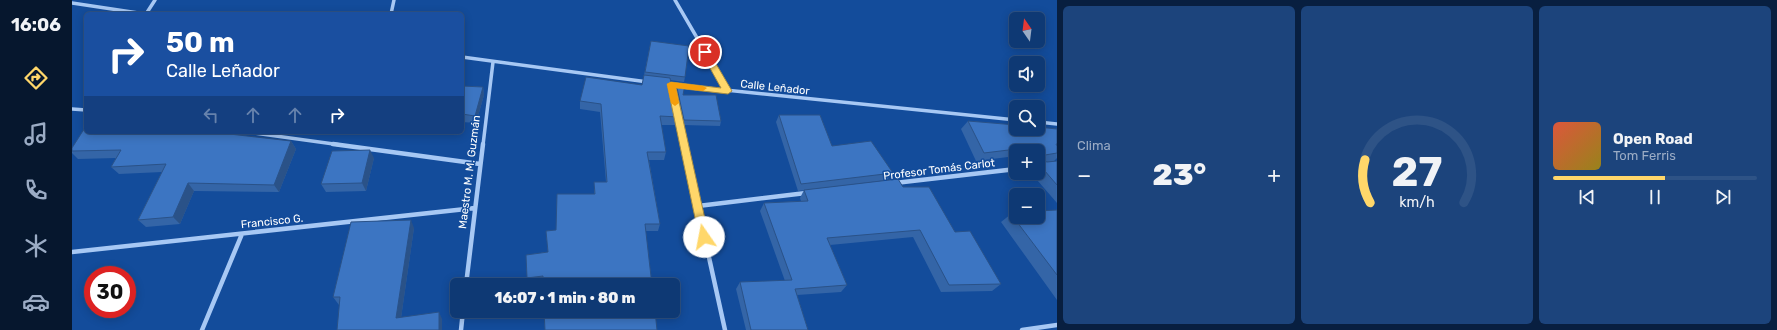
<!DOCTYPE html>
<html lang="es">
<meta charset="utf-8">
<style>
body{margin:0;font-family:Rubik,sans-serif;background:#1c447c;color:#f1f3f6;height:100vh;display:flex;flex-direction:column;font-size:15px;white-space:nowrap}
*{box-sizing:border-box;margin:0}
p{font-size:13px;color:#9bacc5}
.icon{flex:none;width:22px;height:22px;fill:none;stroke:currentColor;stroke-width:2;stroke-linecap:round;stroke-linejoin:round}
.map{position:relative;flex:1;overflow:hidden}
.details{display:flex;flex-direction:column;gap:6px;padding:6px;background:#081f40;width:720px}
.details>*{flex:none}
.guide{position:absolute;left:12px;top:12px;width:380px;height:122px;border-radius:6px;box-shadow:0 2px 10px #0003,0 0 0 1px #2e5386;background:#1a4fa0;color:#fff;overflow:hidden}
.needle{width:26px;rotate:346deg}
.tools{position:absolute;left:937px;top:12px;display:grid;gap:8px}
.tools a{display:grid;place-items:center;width:36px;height:36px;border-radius:6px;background:#0e3974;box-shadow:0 2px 10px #0003,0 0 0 1px #2e5386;font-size:20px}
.speed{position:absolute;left:12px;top:266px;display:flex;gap:8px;font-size:20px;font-weight:700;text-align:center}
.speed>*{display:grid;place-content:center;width:52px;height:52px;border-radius:50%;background:#0e3974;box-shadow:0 2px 10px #0003,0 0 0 1px #2e5386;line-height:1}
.speed .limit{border:6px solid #d22;background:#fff;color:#111}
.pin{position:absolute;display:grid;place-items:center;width:34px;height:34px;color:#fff;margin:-17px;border:2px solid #fff;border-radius:50%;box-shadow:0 1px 4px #0007}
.me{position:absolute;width:44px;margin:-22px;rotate:348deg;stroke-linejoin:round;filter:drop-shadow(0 0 3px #0008)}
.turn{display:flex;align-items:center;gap:14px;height:84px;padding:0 16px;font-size:18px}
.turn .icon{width:52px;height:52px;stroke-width:2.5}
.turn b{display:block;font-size:28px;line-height:34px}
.lanes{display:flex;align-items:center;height:38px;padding:0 16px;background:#0003;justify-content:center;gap:20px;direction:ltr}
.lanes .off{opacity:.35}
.big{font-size:30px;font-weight:800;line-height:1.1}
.details .widget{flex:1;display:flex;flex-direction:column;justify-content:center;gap:6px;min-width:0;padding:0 14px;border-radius:6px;background:#1c447c}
.details .dial{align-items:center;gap:0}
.dial svg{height:104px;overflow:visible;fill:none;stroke:#2e5386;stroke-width:7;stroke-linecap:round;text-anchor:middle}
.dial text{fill:#f1f3f6;stroke:none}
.song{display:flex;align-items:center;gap:12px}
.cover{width:48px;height:48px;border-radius:6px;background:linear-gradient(135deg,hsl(10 70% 55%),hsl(50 70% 35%))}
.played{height:4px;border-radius:2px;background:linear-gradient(90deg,#ffd76a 55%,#2e5386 55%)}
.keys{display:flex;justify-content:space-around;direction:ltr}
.heat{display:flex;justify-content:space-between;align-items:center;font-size:22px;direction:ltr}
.details .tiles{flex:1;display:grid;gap:6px;grid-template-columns:repeat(3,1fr)}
.trip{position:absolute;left:378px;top:278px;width:230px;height:40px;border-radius:6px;background:#0e3974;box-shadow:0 2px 10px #0003,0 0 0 1px #2e5386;font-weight:800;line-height:40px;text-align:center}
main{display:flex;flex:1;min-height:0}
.tab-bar{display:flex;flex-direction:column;width:72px;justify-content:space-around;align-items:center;background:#06172e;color:#9bacc5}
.tab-bar .icon{width:28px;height:28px}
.tab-bar .on{color:#ffd76a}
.tab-bar b{font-size:18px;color:#f1f3f6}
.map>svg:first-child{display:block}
</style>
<main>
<nav class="tab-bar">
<b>16:06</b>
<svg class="icon on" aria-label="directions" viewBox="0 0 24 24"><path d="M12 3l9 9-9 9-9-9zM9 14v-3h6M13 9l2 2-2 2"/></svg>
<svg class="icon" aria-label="music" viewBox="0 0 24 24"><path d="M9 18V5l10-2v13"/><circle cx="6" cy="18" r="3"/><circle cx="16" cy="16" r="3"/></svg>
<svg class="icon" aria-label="phone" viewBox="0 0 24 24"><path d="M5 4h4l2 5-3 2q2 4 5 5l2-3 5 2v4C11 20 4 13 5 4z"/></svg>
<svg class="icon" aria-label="climate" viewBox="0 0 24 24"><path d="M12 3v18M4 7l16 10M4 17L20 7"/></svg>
<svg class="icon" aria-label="car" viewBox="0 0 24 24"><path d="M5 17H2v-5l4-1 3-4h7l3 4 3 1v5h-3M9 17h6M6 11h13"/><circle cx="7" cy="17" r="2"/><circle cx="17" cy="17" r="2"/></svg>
</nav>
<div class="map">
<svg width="985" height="330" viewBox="0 0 985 330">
<rect width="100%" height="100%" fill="#134c9b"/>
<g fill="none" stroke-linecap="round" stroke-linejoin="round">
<path stroke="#a7c8f4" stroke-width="3.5" d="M603,0l53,91
M0,3l73,11
M74,14l9,-14
M319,14l3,-14
M390,57l186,25
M595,84l349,36
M0,109l14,1
M605,112l7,33
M966,122l19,2
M174,132l95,13
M411,145l10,-83"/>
<path stroke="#a7c8f4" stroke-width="4.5" d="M261,144l147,20
M612,144l41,186
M823,183l121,-14
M626,206l108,-13
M0,252l403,-44
M394,285l17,-141
M130,330l40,-96
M389,330l2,-19
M950,330l35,-5"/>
</g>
<path fill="#3465a7" d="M579,41l34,36 -1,5 -14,-2 8,37 -2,8h-15l5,27 -2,8h-15l11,64 -2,7h-12l-103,52 -15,1 -2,-29 22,-3 -2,-21 10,-1 38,-36v-12h12l-6,-70 -20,-3v-8l62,-16z
M604,83l7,12 38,26 -1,5 -37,-1 -8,-37z
M390,86l21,1 1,8 -8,28 -14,-1z
M707,115l53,31 61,27 -6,7 -89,11 -22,-69z
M896,121l89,8v29l-3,3 -8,1 11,-1v42l-26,-30h7v-22h-22v5l-40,5 -15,-32z
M219,141l5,8 -17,43 -85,-1 -14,33 -34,3 -8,-7 24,-48 -43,2 -8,-7 5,-9 -38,1 -6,-6v-5z
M302,158l-8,33 -40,1 -5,-8z
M831,187l52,45 46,52 -9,7 -51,1 -28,-55 -83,8 17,40 -6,7 -44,3 11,35h-62l-10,-41 4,-7 45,-1 -25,-70 4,-8 37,-2 -1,-3 4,-8z
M985,210v90l-56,-78 10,-8z
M342,228l-13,90 41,1v11l-103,-25 -6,-8z"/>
<path fill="#2a5288" d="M411,87l1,8 -8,28 -1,-7z
M219,141l5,8 -17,43 -5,-7z
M298,150l4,8 -8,33 -4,-8z
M116,183l6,8 -14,33 -7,-7z
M339,220l3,8 -14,97 -4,-7z
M367,312l3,7v11h-3z"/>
<path fill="#3c75c2" stroke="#2a5288" d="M579,41l38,5 -4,31 -40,-5z
M572,75l26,3 8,39 -18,-1 6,36h-19l13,72h-15l7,61h-109v-9l-16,2 -1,-23 22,-3 -2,-21 10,-1 1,-36h38l-1,-12h13l-6,-78 -21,-3 6,-24 56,8z
M604,83l9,1 -2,11h33l5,26 -37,-1z
M390,86l21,1 -8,29 -13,-2z
M707,115h41l12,31 39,-5 22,32 -92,11z
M896,121l48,4v4h22v-2l19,2v15h-1l1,2v7l-12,2 -2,2 1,4 3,1 10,-1v24l-19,-22v-12h-11l-2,-3 -41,5z
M14,126v6h126l79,9 -17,44 -86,-2 -15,34 -35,3 28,-56 -55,3 10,-17 -49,1v-3z
M298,150l-8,33 -41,1 11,-33z
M826,179l5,8h26l26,45 15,-1 31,53 -52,1 -29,-55 -93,8 20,47 -52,4 13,41h-57l-11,-48 52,-2 -28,-77 44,-2 -4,-11z
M985,210v65l-46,-61 5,-1v4h22v-6z
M339,220l-15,98 43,-6v18h-102l3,-33h-7l18,-75z
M472,311h111l2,19h-112z"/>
<path fill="#ffd76a" stroke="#a68c45" d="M630,50h6l24,41 -4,3 -52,-6 33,149 -1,3 -4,1 -3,-1 -2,-3 -32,-153 4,-2 50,6 -20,-36z"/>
<path fill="#f59e0b" d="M599,82l32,4 4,2 -4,3 -27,-3 3,15 -4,3 -4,-3 -4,-19z"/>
<g text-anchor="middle" stroke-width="3" stroke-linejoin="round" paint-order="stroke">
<g font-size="11" fill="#fff" stroke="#134c9b">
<text transform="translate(703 87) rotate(6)" y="4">Calle Leñador</text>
<text transform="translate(867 169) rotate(-7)" y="4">Profesor Tomás Carlot</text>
<text transform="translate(397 172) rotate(-83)" y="4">Maestro M. M. Guzmán</text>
<text transform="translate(200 221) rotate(-6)" y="4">Francisco G.</text>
</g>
</g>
</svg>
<div class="tools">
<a><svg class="needle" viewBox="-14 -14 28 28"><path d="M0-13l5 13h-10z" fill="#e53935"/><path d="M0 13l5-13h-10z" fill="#9bacc5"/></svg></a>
<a><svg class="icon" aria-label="sound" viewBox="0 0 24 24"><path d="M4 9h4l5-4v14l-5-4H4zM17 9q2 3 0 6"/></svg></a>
<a><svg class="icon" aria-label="search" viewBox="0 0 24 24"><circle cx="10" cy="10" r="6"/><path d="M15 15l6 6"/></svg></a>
<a>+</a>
<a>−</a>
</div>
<div class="speed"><div class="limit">30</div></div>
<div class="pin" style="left:633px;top:52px;background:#d93025"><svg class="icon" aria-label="arrive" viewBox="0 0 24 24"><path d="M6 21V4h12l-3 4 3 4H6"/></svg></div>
<svg class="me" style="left:632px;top:237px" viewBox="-20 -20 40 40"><circle r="19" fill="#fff"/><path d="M0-13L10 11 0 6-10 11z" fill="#ffd76a"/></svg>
<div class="trip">16:07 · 1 min · 80 m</div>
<div class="guide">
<div class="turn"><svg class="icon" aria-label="right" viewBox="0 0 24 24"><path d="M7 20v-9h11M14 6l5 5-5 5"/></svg><div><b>50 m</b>Calle Leñador</div></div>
<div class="lanes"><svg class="icon off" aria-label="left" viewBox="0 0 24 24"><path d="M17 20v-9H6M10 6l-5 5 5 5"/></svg><svg class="icon off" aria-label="ahead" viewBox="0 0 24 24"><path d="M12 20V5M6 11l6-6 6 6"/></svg><svg class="icon off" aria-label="ahead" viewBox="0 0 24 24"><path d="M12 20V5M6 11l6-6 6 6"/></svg><svg class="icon" aria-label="right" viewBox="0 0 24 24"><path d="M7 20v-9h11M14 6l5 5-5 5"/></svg></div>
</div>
</div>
<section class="details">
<div class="tiles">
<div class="widget"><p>Clima</p>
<div class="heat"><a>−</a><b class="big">23°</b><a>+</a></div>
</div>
<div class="widget dial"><svg viewBox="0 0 100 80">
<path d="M14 69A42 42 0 1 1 86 69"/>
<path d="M14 69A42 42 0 0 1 10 36" stroke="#ffd76a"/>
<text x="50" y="56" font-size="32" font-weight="700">27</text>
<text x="50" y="72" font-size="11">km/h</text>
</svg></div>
<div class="widget">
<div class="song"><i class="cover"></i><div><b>Open Road</b><p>Tom Ferris</p></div></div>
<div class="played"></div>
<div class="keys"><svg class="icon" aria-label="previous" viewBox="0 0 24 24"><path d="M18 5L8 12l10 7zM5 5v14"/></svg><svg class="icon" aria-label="pause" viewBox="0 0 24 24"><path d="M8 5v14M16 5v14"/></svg><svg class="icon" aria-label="next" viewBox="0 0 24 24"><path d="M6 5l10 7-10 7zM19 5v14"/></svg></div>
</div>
</div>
</section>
</main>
